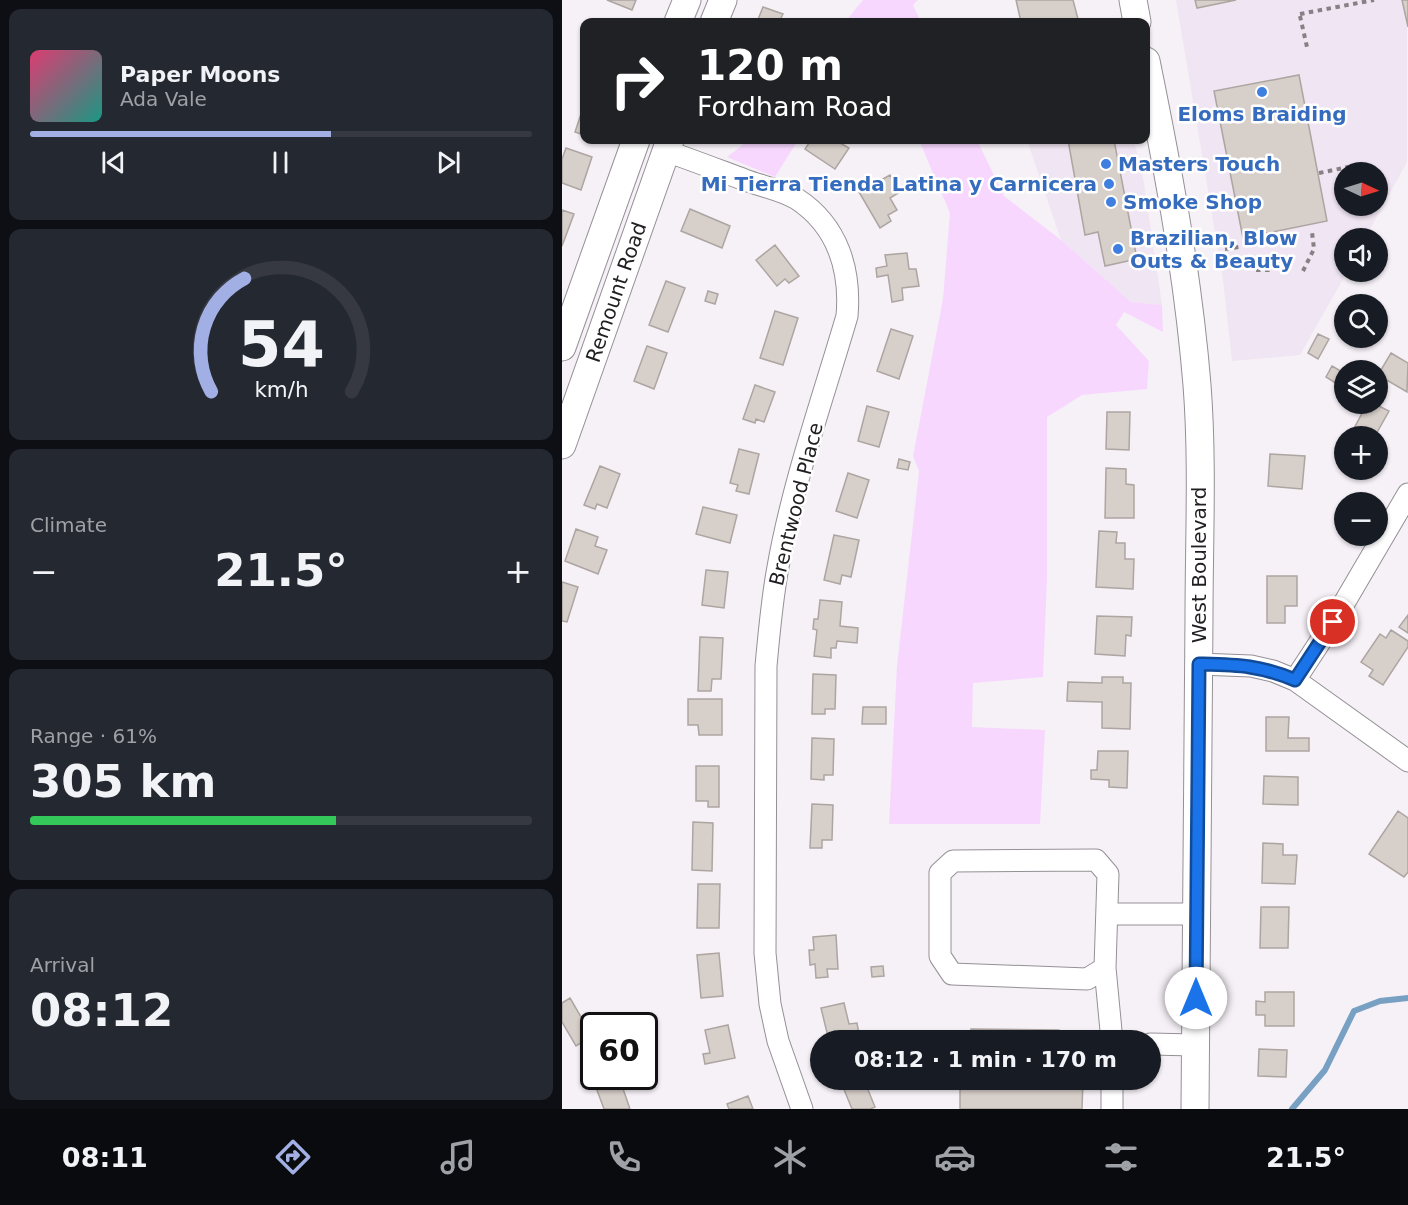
<!DOCTYPE html>
<meta charset="utf-8">
<style>
body{margin:0;font-family:"DejaVu Sans",sans-serif;background:#242831;color:#f1f3f6;height:100vh;display:flex;flex-direction:column;font-size:22px;white-space:nowrap}
*{box-sizing:border-box;margin:0}
p{font-size:20px;color:#9ea1a6}
.icon{flex:none;width:33px;height:33px;fill:none;stroke:currentColor;stroke-width:2;stroke-linecap:round;stroke-linejoin:round}
.map{position:relative;flex:1;overflow:hidden}
.drawer{display:flex;flex-direction:column;gap:9px;padding:9px;background:#0d0f14;width:562px}
.drawer>*{flex:none}
.guide{position:absolute;left:18px;top:18px;width:570px;height:126px;border-radius:12px;box-shadow:0 2px 4px #0004;background:#202124;color:#fff;overflow:hidden}
.needle{width:39px;rotate:94deg}
.controls{position:absolute;left:772px;top:162px;display:grid;gap:12px}
.controls a{display:grid;place-items:center;width:54px;height:54px;border-radius:50%;background:#171b24;box-shadow:0 2px 4px #0004;font-size:30px}
.speed{position:absolute;left:18px;top:1012px;display:flex;gap:12px;font-size:30px;font-weight:700;text-align:center}
.speed>*{display:grid;place-content:center;width:78px;height:78px;border-radius:50%;background:#171b24;box-shadow:0 2px 4px #0004;line-height:1}
.speed .limit{border:3px solid #111;border-radius:9px;background:#fff;color:#111}
.pin{position:absolute;display:grid;place-items:center;width:51px;height:51px;color:#fff;margin:-26px;border:3px solid #fff;border-radius:50%;box-shadow:0 2px 6px #0007}
.me{position:absolute;width:66px;margin:-33px;rotate:0deg;stroke-linejoin:round;filter:drop-shadow(0 0 4px #0008)}
.turn{display:flex;align-items:center;gap:21px;height:126px;padding:0 18px;font-size:27px}
.turn .icon{width:78px;height:78px;stroke-width:2.5}
.turn b{display:block;font-size:42px;line-height:51px}
.big{font-size:45px;font-weight:700;line-height:1.1}
.drawer .widget{flex:1;display:flex;flex-direction:column;justify-content:center;gap:9px;min-width:0;padding:0 21px;border-radius:12px;background:#242831}
.drawer .dial{align-items:center;gap:0}
.dial svg{height:156px;overflow:visible;fill:none;stroke:#363941;stroke-width:7;stroke-linecap:round;text-anchor:middle}
.dial text{fill:#f1f3f6;stroke:none}
.song{display:flex;align-items:center;gap:18px}
.cover{width:72px;height:72px;border-radius:9px;background:linear-gradient(135deg,hsl(340 70% 55%),hsl(170 70% 35%))}
.played{height:6px;border-radius:3px;background:linear-gradient(90deg,#a1afe4 60%,#363941 60%)}
.keys{display:flex;justify-content:space-around;direction:ltr}
.heat{display:flex;justify-content:space-between;align-items:center;font-size:33px;direction:ltr}
.charge{height:9px;border-radius:4px;background:linear-gradient(90deg,#34c759 61%,#363941 0)}
.trip{position:absolute;left:248px;top:1030px;width:351px;height:60px;border-radius:30px;background:#171b24;box-shadow:0 2px 4px #0004;font-weight:700;line-height:60px;text-align:center}
.dock{display:flex;height:96px;justify-content:space-around;align-items:center;background:#090b0e;color:#9ea1a6}
.dock .icon{width:42px;height:42px}
.dock .active{color:#a1afe4}
.dock b{font-size:27px;color:#f1f3f6}
main{display:flex;flex:1;min-height:0}
.map>svg:first-child{display:block}
</style>
<main>
<section class="drawer">
<div class="widget">
<div class="song"><i class="cover"></i><div><b>Paper Moons</b><p>Ada Vale</p></div></div>
<div class="played"></div>
<div class="keys"><svg class="icon" aria-label="previous" viewBox="0 0 24 24"><path d="M18 5L8 12l10 7zM5 5v14"/></svg><svg class="icon" aria-label="pause" viewBox="0 0 24 24"><path d="M8 5v14M16 5v14"/></svg><svg class="icon" aria-label="next" viewBox="0 0 24 24"><path d="M6 5l10 7-10 7zM19 5v14"/></svg></div>
</div>
<div class="widget dial"><svg viewBox="0 0 100 80">
<path d="M14 69A42 42 0 1 1 86 69"/>
<path d="M14 69A42 42 0 0 1 31 11" stroke="#a1afe4"/>
<text x="50" y="56" font-size="32" font-weight="700">54</text>
<text x="50" y="72" font-size="11">km/h</text>
</svg></div>
<div class="widget"><p>Climate</p>
<div class="heat"><a>−</a><b class="big">21.5°</b><a>+</a></div>
</div>
<div class="widget"><p>Range · 61%</p><b class="big">305 km</b><div class="charge"></div></div>
<div class="widget"><p>Arrival</p><b class="big">08:12</b></div>
</section>
<div class="map">
<svg width="846" height="1109" viewBox="0 0 846 1109">
<rect width="100%" height="100%" fill="#f6f1f7"/>
<path fill="#f0e5f2" fill-rule="evenodd" d="M614,0h231v162l-42,76h-20v34h2l-47,83 -68,6 -9,-81zM783,172h33v34h-33z
M465,140h107l10,43 18,122 -31,-3 -70,-62z"/>
<path fill="#f7d7fe" d="M301,0h55l-5,5 8,17h-76z
M187,140h49l-23,37 -48,-20z
M357,140h58l27,56 57,44 70,62 31,3 1,27 -39,-20 -8,13 33,36 -2,28 -65,6 -35,22v160l-4,100 -70,6 -1,44 73,3 -5,94h-151l8,-158 22,-195 -6,-15 30,-157 7,-86z"/>
<g fill="none" stroke-linecap="round" stroke-linejoin="round">
<path stroke="#77a0c3" stroke-width="6" d="M730,1109l33,-39 29,-59 26,-10 28,-3"/>
</g>
<path fill="#d7cfca" stroke="#ada5a1" stroke-width="1.5" d="M45,0h29l-4,10z
M454,0h57l5,19 -14,3h-43z
M633,0h41l-39,8z
M840,0h6v27z
M201,7l20,7 -4,8h-22z
M737,75l28,146 -84,17 -29,-147z
M22,105v30l-9,-3z
M249,140h24l14,8 -14,21 -30,-20z
M506,140h46l23,119 -32,7 -7,-34 -13,3z
M4,148l26,9 -11,33 -19,-7v-24z
M328,175l10,17 -10,6 7,12 -9,5 3,6 -11,7 -21,-36z
M128,209l40,17 -8,22 -41,-17z
M0,210l12,4 -12,32z
M213,245l24,31 -10,7 -4,-4 -8,7 -21,-26z
M345,253l2,16h7l3,17 -17,2 1,12 -11,2 -4,-27 -11,2 -1,-9 11,-2 -2,-11z
M104,281l19,7 -17,44 -19,-7z
M146,291l10,3 -3,10 -10,-3z
M213,311l23,7 -15,47 -23,-7z
M329,329l22,7 -14,43 -22,-8z
M756,334l11,5 -11,20 -10,-6z
M85,346l20,7 -13,36 -20,-8z
M829,353l17,10 -1,29 -29,-17z
M770,366l12,7 -7,11 -11,-7z
M193,385l20,7 -11,30 -8,-3 -1,4 -12,-4z
M805,404h8l14,7 -14,25h-20l-4,-2z
M305,406l22,6 -10,35 -21,-6z
M545,412h23l-1,38 -23,-1z
M177,449l20,5 -10,40 -13,-3 2,-6 -8,-2z
M708,454l35,2 -3,33 -34,-3z
M337,459l11,3 -2,8 -11,-2z
M38,466l20,8 -13,34 -10,-4 -2,5 -11,-4z
M544,468l20,1v15l8,1v33h-29z
M286,473l21,7 -12,38 -21,-7z
M141,507l34,8 -7,28 -34,-9z
M14,529l22,8 -3,9 12,4 -9,24 -33,-13z
M537,531l18,1 -1,11h9v16h9l-1,30 -37,-2z
M272,535l25,5 -8,37 -9,-2 -2,9 -16,-4z
M144,570l22,2 -4,36 -22,-3z
M705,576h30v30h-12v17h-18z
M0,582l16,5 -11,35 -5,-1z
M258,600l22,2 -2,24 18,2 -1,15 -20,-2 -1,7h-5v10l-17,-2 3,-26 -4,-1 1,-10h4z
M846,615v18l-9,-6z
M535,616l35,1 -1,19 -5,-1 -1,21 -30,-2z
M829,630l17,11v6l-25,38 -14,-9 4,-6 -12,-8 19,-28 6,4z
M138,637l23,1 -2,41h-9l-1,12h-13z
M251,674l23,1 -1,34h-10v5h-13z
M540,677h21v6h8l-1,46 -28,-1v-26l-35,-1 1,-19 34,1z
M126,699h34v36h-23l-1,-10h-10z
M301,707h23v17h-24z
M704,717h23l-1,21h21v13h-43z
M250,738l22,1 -1,36h-9v5l-13,-1z
M536,751h30l-1,37 -18,-1v-7l-18,-1v-9h6z
M134,766h23v41h-11v-6h-12z
M702,776l34,1v28l-35,-1z
M250,804l21,1 -1,35h-10v8h-12z
M836,811l10,7v54l-4,5 -35,-23z
M131,822l20,1 -1,48 -20,-1z
M701,843l20,1v11h14l-2,29 -33,-1z
M136,884h22l-1,44h-22z
M699,907h28l-1,41h-28z
M274,935l2,34h-11l1,8 -12,1 -1,-14 -5,1 -1,-15h5l-1,-13z
M157,953l4,43 -22,2 -4,-43z
M321,966l1,10 -12,1 -1,-10z
M703,992h29v34h-29v-11h-9v-14l9,1z
M8,998l22,38 -16,10 -14,-24v-19z
M282,1003l5,21 8,-1 2,11 -10,2 1,5h-21l-8,-33z
M166,1025l7,33 -30,6 -2,-10 7,-1 -5,-23z
M409,1029l88,1 1,6h23v5h-122v-6l9,-1z
M697,1049l28,1 -1,27 -28,-1z
M45,1077h12l11,32h-26l-10,-27z
M283,1080h19l11,27 -5,2h-18l-11,-27z
M398,1080h123l-1,29h-122z
M186,1096l5,13h-24l-2,-5z"/>
<g fill="none" stroke-linecap="round" stroke-linejoin="round">
<g stroke="#959096" stroke-width="23">
<path id="minor" d="M104,151c26,9 52,19 79,29 16,6 37,10 52,19 41,27 54,71 50,117 -24,82 -54,166 -69,251 -6,32 -9,66 -12,99l-1,287 5,51 8,37 24,68
M637,664l52,2 22,5 22,9 113,81
M733,680l38,-58 75,-128
M534,860l12,14 -3,94 -18,11 -135,-5 -12,-18v-83l13,-12z
M545,914h90
M543,968l7,73
M588,1044l45,1
M550,1109v-29"/>
</g>
<g stroke="#959096" stroke-width="29">
<path id="major" d="M571,0l4,22
M116,22l9,-22
M152,22l9,-22
M584,61c22,108 42,214 51,324 6,77 2,155 2,232 0,164 -2,328 -4,492
M0,347l74,-207
M0,445l108,-305"/>
</g>
<path stroke="#858185" stroke-width="4" stroke-dasharray="4.5 4.5" stroke-linecap="butt" d="M738,14l74,-14
M738,16l7,31
M757,173l29,-6
M663,249l14,-2
M690,262l4,8h17
M741,271l11,-22 -2,-17"/>
<use href="#minor" stroke="#fff" stroke-width="21"/>
<use href="#major" stroke="#fff" stroke-width="27"/>
</g>
<g fill="none" stroke-linecap="round" stroke-linejoin="round">
<g stroke="#114b97" stroke-width="15">
<path id="route" d="M634,998l3,-334c39,1 60,1 96,16l38,-58"/>
</g>
<use href="#route" stroke="#1a73e8" stroke-width="10"/>
</g>
<g fill="#3f7fe0" stroke="#fff" stroke-width="2">
<circle cx="700" cy="92" r="6"/>
<circle cx="544" cy="164" r="6"/>
<circle cx="547" cy="184" r="6"/>
<circle cx="549" cy="202" r="6"/>
<circle cx="556" cy="249" r="6"/>
</g>
<g text-anchor="middle" stroke-width="5" stroke-linejoin="round" paint-order="stroke">
<g font-size="20" font-weight="bold" fill="#366cbe" stroke="#fff" text-anchor="start">
<text x="700" y="121" text-anchor="middle">Eloms Braiding</text>
<text x="556" y="171">Masters Touch</text>
<text x="535" y="191" text-anchor="end">Mi Tierra Tienda Latina y Carnicera</text>
<text x="561" y="209">Smoke Shop</text>
<text x="568" y="245">Brazilian, Blow<tspan x="568" dy="23">Outs &amp; Beauty</tspan></text>
</g>
<g font-size="20" fill="#201e20" stroke="#fff">
<text transform="translate(54 292) rotate(-71)" y="7">Remount Road</text>
<text transform="translate(234 504) rotate(-76)" y="7">Brentwood Place</text>
<text transform="translate(637 565) rotate(-90)" y="7">West Boulevard</text>
</g>
</g>
</svg>
<div class="controls">
<a><svg class="needle" viewBox="-14 -14 28 28"><path d="M0-13l5 13h-10z" fill="#e53935"/><path d="M0 13l5-13h-10z" fill="#9ea1a6"/></svg></a>
<a><svg class="icon" aria-label="sound" viewBox="0 0 24 24"><path d="M4 9h4l5-4v14l-5-4H4zM17 9q2 3 0 6"/></svg></a>
<a><svg class="icon" aria-label="search" viewBox="0 0 24 24"><circle cx="10" cy="10" r="6"/><path d="M15 15l6 6"/></svg></a>
<a><svg class="icon" aria-label="layers" viewBox="0 0 24 24"><path d="M12 4l9 5-9 5-9-5zM3 14l9 5 9-5"/></svg></a>
<a>+</a>
<a>−</a>
</div>
<div class="speed"><div class="limit">60</div></div>
<div class="pin" style="left:771px;top:622px;background:#d93025"><svg class="icon" aria-label="arrive" viewBox="0 0 24 24"><path d="M6 21V4h12l-3 4 3 4H6"/></svg></div>
<svg class="me" style="left:634px;top:998px" viewBox="-20 -20 40 40"><circle r="19" fill="#fff"/><path d="M0-13L10 11 0 6-10 11z" fill="#1a73e8"/></svg>
<div class="trip">08:12 · 1 min · 170 m</div>
<div class="guide">
<div class="turn"><svg class="icon" aria-label="right" viewBox="0 0 24 24"><path d="M7 20v-9h11M14 6l5 5-5 5"/></svg><div><b>120 m</b>Fordham Road</div></div>
</div>
</div>
</main>
<nav class="dock">
<b>08:11</b>
<svg class="icon active" aria-label="directions" viewBox="0 0 24 24"><path d="M12 3l9 9-9 9-9-9zM9 14v-3h6M13 9l2 2-2 2"/></svg>
<svg class="icon" aria-label="music" viewBox="0 0 24 24"><path d="M9 18V5l10-2v13"/><circle cx="6" cy="18" r="3"/><circle cx="16" cy="16" r="3"/></svg>
<svg class="icon" aria-label="phone" viewBox="0 0 24 24"><path d="M5 4h4l2 5-3 2q2 4 5 5l2-3 5 2v4C11 20 4 13 5 4z"/></svg>
<svg class="icon" aria-label="climate" viewBox="0 0 24 24"><path d="M12 3v18M4 7l16 10M4 17L20 7"/></svg>
<svg class="icon" aria-label="car" viewBox="0 0 24 24"><path d="M5 17H2v-5l4-1 3-4h7l3 4 3 1v5h-3M9 17h6M6 11h13"/><circle cx="7" cy="17" r="2"/><circle cx="17" cy="17" r="2"/></svg>
<svg class="icon" aria-label="filters" viewBox="0 0 24 24"><path d="M4 7h16M4 17h16"/><circle cx="9" cy="7" r="2"/><circle cx="15" cy="17" r="2"/></svg>
<b>21.5°</b>
</nav>
